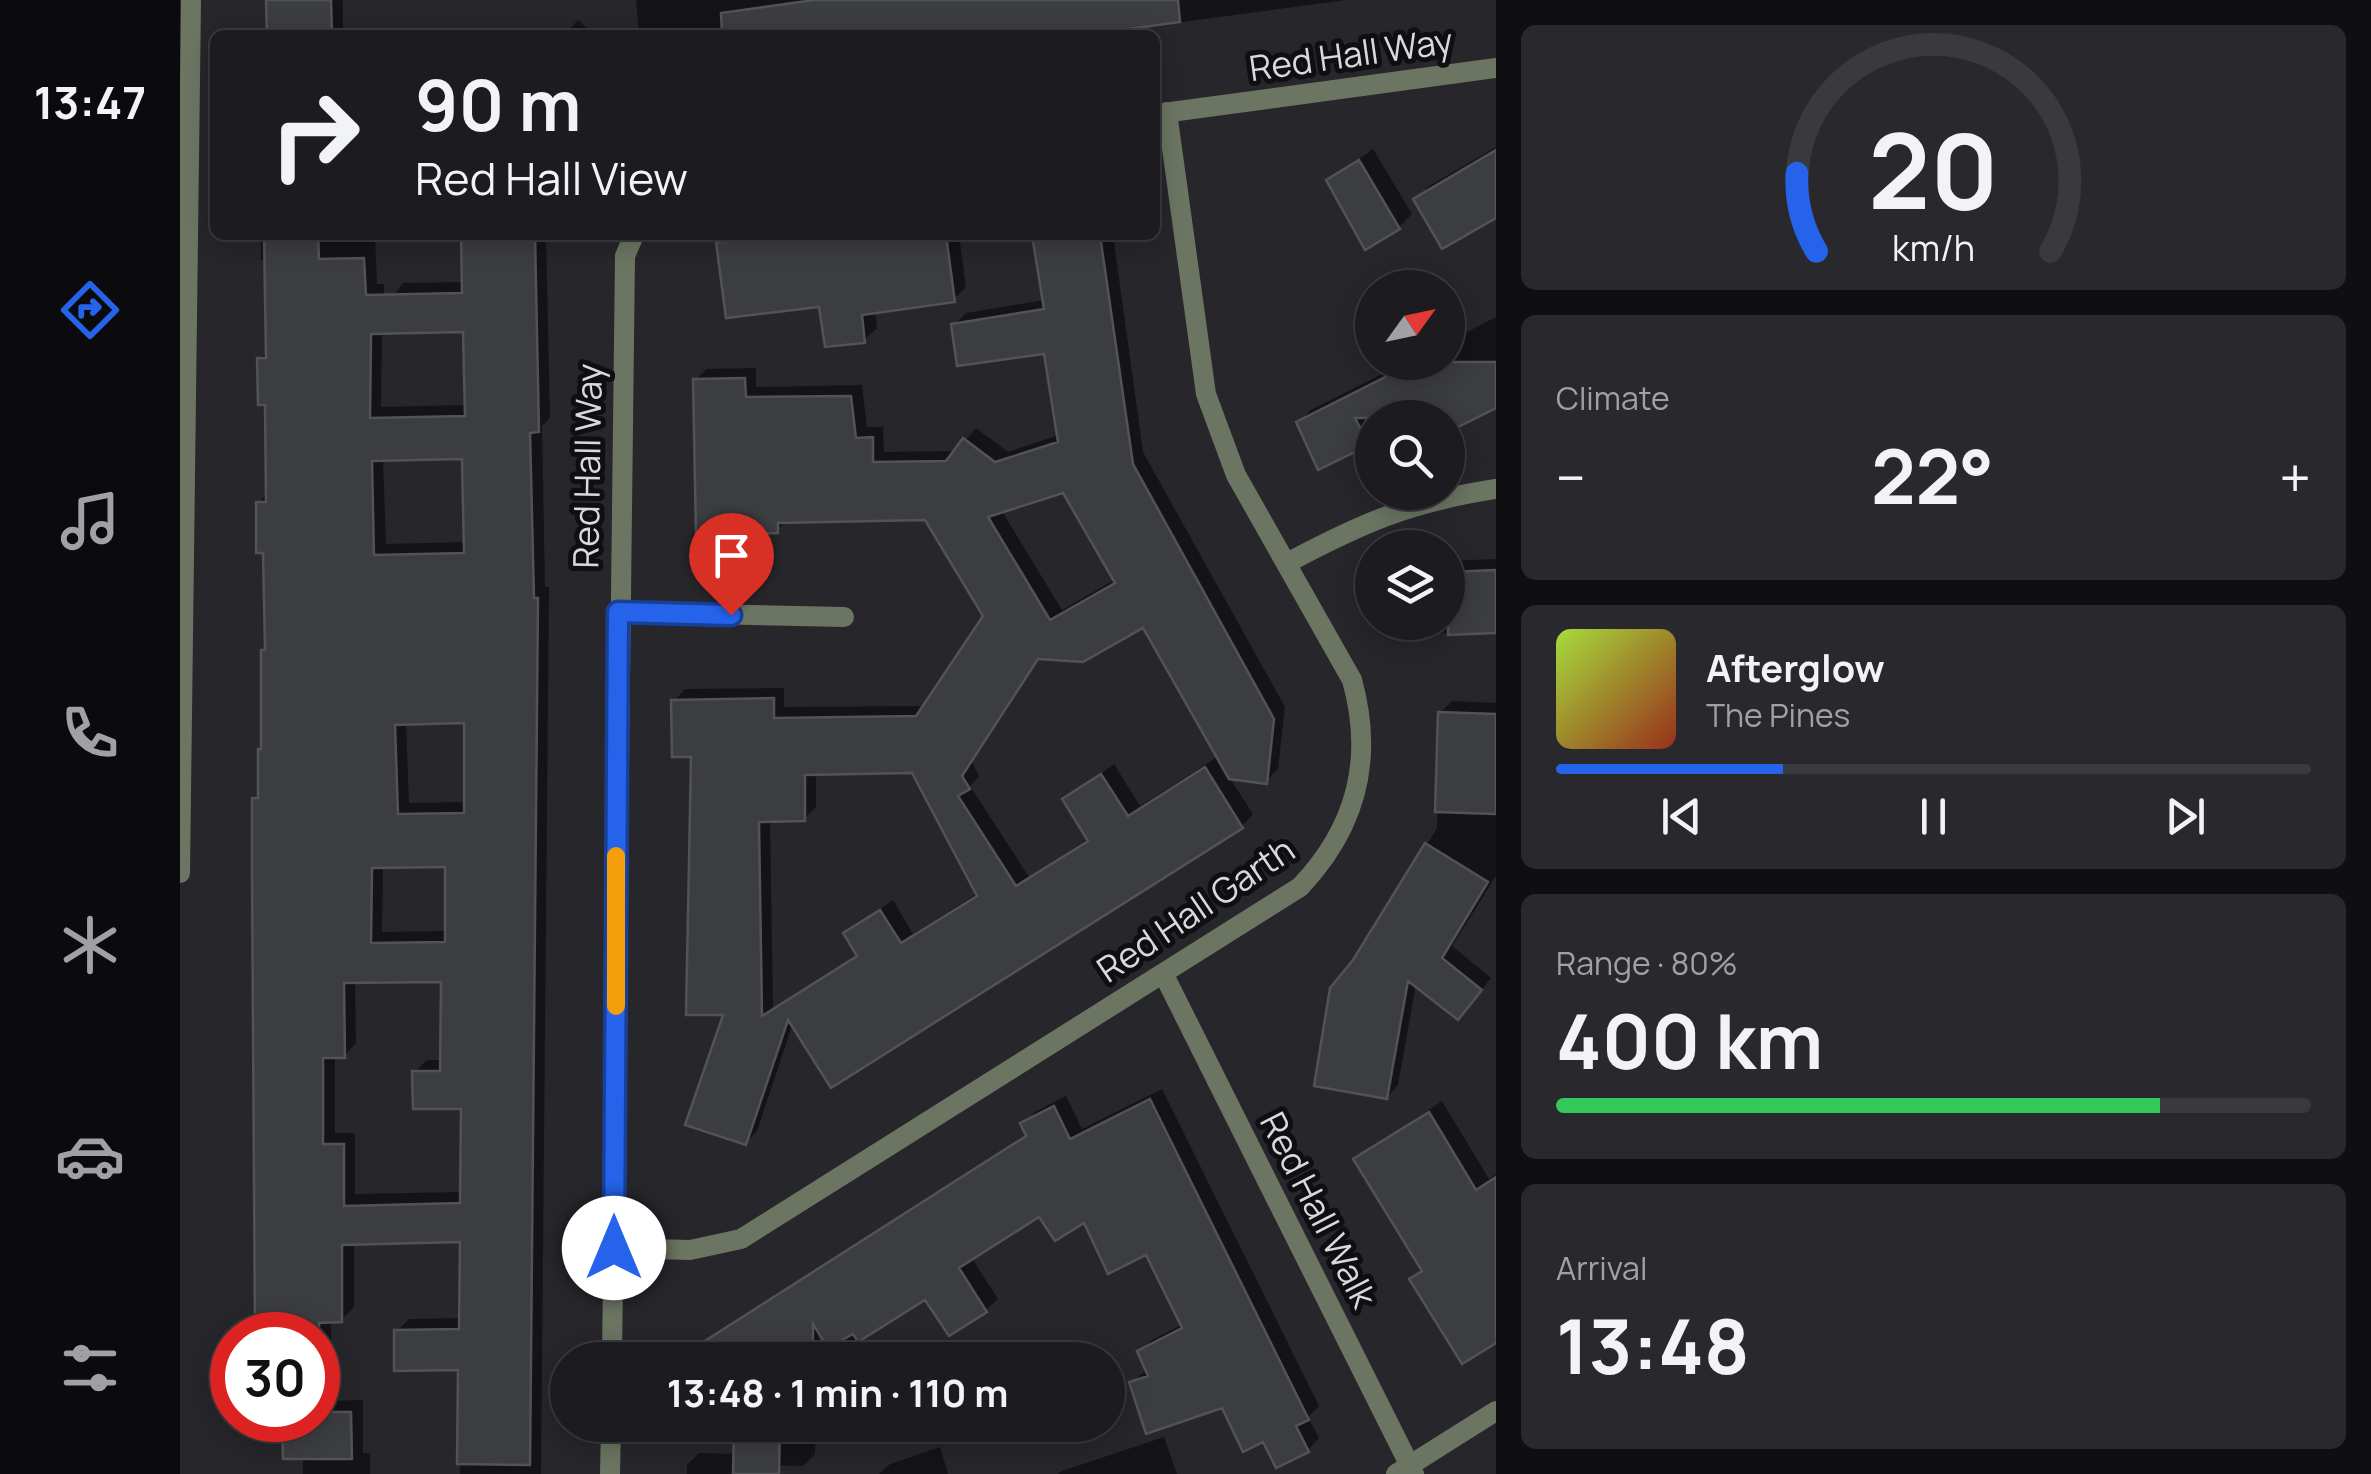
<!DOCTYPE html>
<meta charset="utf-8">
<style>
body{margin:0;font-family:Manrope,sans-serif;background:#29292d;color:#f1f3f6;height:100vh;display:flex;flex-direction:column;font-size:38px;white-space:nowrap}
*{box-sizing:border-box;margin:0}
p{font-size:32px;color:#a0a1a5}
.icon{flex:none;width:55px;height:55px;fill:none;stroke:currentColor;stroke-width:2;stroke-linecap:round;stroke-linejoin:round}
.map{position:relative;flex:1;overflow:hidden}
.panel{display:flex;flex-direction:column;gap:25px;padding:25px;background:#0f0f12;width:875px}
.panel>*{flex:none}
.banner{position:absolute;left:30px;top:30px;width:950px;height:210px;border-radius:15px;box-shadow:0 5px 25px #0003,0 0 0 2px #3a3a3e;background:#1c1c20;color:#f1f3f6;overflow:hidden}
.needle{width:65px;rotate:57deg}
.tools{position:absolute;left:1175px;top:270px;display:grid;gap:20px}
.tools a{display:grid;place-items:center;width:110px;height:110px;border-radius:50%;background:#1c1c20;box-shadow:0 5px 25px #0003,0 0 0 2px #3a3a3e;font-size:50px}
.speed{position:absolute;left:30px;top:1312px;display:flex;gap:20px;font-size:50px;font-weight:700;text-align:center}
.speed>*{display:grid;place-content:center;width:130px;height:130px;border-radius:50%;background:#1c1c20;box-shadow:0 5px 25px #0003,0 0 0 2px #3a3a3e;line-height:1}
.speed .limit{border:15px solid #d22;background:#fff;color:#111}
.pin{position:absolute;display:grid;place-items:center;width:85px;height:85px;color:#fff;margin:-102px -42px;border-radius:50% 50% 50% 0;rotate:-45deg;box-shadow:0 0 10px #0007}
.pin .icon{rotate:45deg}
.me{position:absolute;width:110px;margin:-55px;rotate:0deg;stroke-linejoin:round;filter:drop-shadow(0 0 8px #0008)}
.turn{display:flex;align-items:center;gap:35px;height:210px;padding:0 40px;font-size:45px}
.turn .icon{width:130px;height:130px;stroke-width:2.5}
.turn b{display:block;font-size:70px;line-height:85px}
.big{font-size:75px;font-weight:700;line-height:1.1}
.panel .card{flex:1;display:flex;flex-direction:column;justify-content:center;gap:15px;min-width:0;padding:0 35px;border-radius:15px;background:#29292d}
.panel .dial{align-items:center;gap:0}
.dial svg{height:260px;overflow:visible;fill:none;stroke:#3a3a3e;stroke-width:7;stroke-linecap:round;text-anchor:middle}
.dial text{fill:#f1f3f6;stroke:none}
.song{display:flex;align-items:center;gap:30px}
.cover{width:120px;height:120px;border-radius:15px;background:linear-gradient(135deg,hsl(80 70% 55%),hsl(10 70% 35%))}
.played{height:10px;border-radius:5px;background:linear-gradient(90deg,#2563eb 30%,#3a3a3e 30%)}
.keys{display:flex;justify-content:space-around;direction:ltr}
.heat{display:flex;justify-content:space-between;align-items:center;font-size:55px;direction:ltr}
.charge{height:15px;border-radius:8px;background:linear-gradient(90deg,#34c759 80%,#3a3a3e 0)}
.trip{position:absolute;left:370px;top:1342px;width:575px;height:100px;border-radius:50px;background:#1c1c20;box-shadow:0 5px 25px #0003,0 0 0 2px #3a3a3e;font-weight:700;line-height:100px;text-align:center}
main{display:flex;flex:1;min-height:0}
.menu{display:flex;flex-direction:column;width:180px;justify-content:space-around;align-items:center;background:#0b0b0d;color:#a0a1a5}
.menu .icon{width:70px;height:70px}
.menu .on{color:#2563eb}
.menu b{font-size:45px;color:#f1f3f6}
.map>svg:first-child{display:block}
</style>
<main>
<nav class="menu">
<b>13:47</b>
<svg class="icon on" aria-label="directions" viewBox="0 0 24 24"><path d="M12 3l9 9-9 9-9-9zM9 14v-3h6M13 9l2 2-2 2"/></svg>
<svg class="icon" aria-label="music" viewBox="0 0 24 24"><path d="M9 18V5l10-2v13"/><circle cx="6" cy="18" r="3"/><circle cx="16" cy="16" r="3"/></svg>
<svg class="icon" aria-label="phone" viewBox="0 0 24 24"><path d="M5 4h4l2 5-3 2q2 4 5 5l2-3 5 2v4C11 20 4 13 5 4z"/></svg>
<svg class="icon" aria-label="climate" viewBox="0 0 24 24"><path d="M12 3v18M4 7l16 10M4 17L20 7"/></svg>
<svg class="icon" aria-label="car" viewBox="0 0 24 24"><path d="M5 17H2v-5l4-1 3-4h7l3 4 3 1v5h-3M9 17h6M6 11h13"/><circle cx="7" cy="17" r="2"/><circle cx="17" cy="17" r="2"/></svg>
<svg class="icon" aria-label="filters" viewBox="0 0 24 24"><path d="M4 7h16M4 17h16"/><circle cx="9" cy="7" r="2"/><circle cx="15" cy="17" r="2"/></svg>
</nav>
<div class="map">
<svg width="1316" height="1474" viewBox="0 0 1316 1474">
<rect width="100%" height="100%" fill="#26262b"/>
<path fill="#0007" fill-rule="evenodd" d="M87,0h76v35h-75z
M456,0h710l-261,35h-446z
M398,20l16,15h-30z
M1316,147v68l-80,-16 13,-13z
M1193,149l39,65 -13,13 -69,-47z
M81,235h114l2,49h7v25l19,-26 61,-1 -1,-47h83l4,183 -8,8 3,161h4l-8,887h-81l1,-106 -64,-37 12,-12 53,-1v-79l-108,3v65l-13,13h-10l1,81 31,-1v53h7v21h-67v-17l-19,-37h34v-85h-61l-2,-536 6,-7 3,-141 4,-4 -2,-97 -8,-47 10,-10v-90l-8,-44 8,-8 -1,-91h-6zM286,329l1,76 -86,2 1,-76zM284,457l2,85 -80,2 -3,-86zM287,721l-1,81 -57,1 -3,-80zM267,864v67l-65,1 1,-66zM264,979l-1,81h-16l-12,12 49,34 -1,86 -108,2v-61h-20v-77h9l12,-13 -1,-63z
M547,235h232l7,52 -13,13 -78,11 2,17 -13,12 -43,-36 -102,-61z
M855,235h78l30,217 142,255 -7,62 -12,12 -37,-4 24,37 -11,12 -410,259 -39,-62 -36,108 -11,11 -53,-388 -19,-53 11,-12 99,-1v19l142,-1 60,-90 -60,-99 -139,4 -10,9 -82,-150 12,-11 49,-1v19l106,-2 5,42h16l1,25 73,-1 19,-23 32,24 51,-17 -13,-84 -92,-26 12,-12 79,-13zM884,490l52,89 -54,31 -61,-100zM964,624l75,132 -79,50 -26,-42 -49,36 24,38 -60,39 -59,-91 9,-10 -7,-14 69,-106zM734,771l64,122 -65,41 -20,-34 -47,33 13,21 -86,54 -3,-189h34l12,-12v-35z
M1316,317v89l-47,23 -1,-11h-76v22l-52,27 -21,-44 12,-13 95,-48h42v-20z
M1316,559v72l-107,4 -1,-13h60v-61z
M1272,701l44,2v173l-44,70 39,32 -21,27 -54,-21 -18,101 -11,12 -32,-135 82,-134 3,-115z
M982,1089l157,317 -11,11 11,21 -11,12 -43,-11 -42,-34 -91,-23 16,-13 -8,-18 12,-11 31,-16 -36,-73 -62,-31 -45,-7 -69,44 27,42 -12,11 -60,-14 -89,56 -14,-41 -4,5 -1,44h-109l-9,-14 328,-213 -5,-9 12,-12 31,-16 16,33z
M1262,1101l47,78 7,-5v166l-84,-60 11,-12 -67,-109z
M556,1425h80l-1,29 -12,12 -35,-1v9h-81v-9l12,-12 37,1z
M984,1437l13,37h-119l4,-3z
M760,1447l8,27h-69l11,-10z"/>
<path fill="#3c3d41" stroke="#525358" stroke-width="2.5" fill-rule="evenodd" d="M86,0h65l1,35h-65z
M634,0h364l2,22 -94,13h-364l-1,-22z
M1316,150v68l-54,31 -29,-50z
M1179,160l41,69 -35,21 -39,-70z
M84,235h54l1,24 45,-1 2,37 96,-2 -1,-58h74l4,197 -9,1 4,165h4l-8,867 -73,-1 1,-94 -64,1v-41l65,-1 1,-87 -118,3v77l-23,1v12h-64l-3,-462v-75h6v-49h3v-99h4l-2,-97h-7v-51h10l-1,-97h-7l-1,-47h9zM283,332l2,84 -95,2 1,-84zM282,459l2,94 -90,2 -2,-94zM284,723v90l-66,1 -3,-89zM265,867v75l-74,1 1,-75zM261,982l-1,89h-28l1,38h48l-1,94 -116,3v-62h-21v-86h22l-1,-75z
M591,235h175l9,67 -93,13 3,28 -40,4 -6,-40 -93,11 -10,-76z
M852,235h68l33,229 141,255 -7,65 -38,-5 -86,-151 -60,34 -45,-3 -76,117 8,13 -12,7 58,90 72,-45 -26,-42 39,-25 27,42 77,-49 38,61 -412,260 -43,-68 -42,125 -61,-20 38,-110h-37l5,-258h-19l-1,-57 103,-2v20l142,-2 67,-100 -58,-96 -147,3v10l-82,2 -3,-156 52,-1 1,19 105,-1 5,42 17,-1v25l73,-1 17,-23 32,24 63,-20 -14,-88 -87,12 -6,-42 93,-15zM883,493l52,90 -65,37 -62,-103zM732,773l65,123 -76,47 -21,-33 -37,23 14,23 -95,60 -3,-194 46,-1v-46z
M1235,362h81v46l-48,24v-14h-93l14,27 -51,25 -22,-48z
M1316,570v63l-48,2v-63z
M1258,712l58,2v100l-61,-2z
M1245,843l63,39 -46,76 40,32 -24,30 -50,-39 -21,118 -73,-13 16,-98 23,-28z
M970,1099l159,321 -13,6 13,26 -33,16 -13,-26 -20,10 -21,-44 -76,26 -17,-52 19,-6 -11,-25 45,-23 -36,-73 -38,19 -24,-51 -29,18 -16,-24 -80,51 28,44 -38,24 -24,-36 -67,42 -5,-8 -25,14 -15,-24v36h-138l351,-224 -6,-13 34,-17 16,33z
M1249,1112l47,78 20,-13v166l-34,21 -53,-85 13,-8 -69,-112z
M138,1412h33l1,47h-69l-1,-39h36z
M554,1425h46l-1,49h-46z"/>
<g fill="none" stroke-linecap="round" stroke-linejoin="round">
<path stroke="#6b7562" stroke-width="20" d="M976,114l340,-46
M1107,563c75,-40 123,-61 209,-74
M438,612l226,5
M0,873l11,-873
M984,975l250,499
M434,1248l76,2 51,-11 559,-352c57,-60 74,-128 52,-207l-116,-205 -30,-81 -39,-282
M432,1360l13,-1104 9,-21
M430,1474l1,-49
M1216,1474l100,-63"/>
</g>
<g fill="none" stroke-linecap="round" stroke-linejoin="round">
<g stroke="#184099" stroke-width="25">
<path id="route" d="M434,1248l4,-636 113,3"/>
</g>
<use href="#route" stroke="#2563eb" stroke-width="18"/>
<path stroke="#f59e0b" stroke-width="18" d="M436,1006v-150"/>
</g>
<g text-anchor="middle" stroke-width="10" stroke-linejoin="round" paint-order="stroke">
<g font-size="35" fill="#d9d9dc" stroke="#0f0f11">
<text transform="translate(1171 55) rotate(-8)" y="12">Red Hall Way</text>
<text transform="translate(408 466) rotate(-89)" y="12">Red Hall Way</text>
<text transform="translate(1016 910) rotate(-34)" y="12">Red Hall Garth</text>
<text transform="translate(1138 1210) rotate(63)" y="12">Red Hall Walk</text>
</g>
</g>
</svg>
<div class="tools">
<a><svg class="needle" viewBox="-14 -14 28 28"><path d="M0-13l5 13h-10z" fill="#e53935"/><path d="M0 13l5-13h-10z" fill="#a0a1a5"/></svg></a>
<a><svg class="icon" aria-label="search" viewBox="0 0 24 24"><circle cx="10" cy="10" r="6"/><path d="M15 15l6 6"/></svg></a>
<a><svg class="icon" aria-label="layers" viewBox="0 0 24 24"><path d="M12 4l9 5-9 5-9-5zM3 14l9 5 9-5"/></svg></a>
</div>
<div class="speed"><div class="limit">30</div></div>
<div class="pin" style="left:551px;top:615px;background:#d93025"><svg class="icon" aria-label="arrive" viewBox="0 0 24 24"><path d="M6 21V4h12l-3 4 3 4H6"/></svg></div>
<svg class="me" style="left:434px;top:1248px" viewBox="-20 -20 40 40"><circle r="19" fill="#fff"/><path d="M0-13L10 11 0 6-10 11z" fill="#2563eb"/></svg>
<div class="trip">13:48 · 1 min · 110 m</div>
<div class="banner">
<div class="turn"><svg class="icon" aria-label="right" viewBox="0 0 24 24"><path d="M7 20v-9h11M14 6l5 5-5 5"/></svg><div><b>90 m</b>Red Hall View</div></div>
</div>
</div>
<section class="panel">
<div class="card dial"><svg viewBox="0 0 100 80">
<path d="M14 69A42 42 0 1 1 86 69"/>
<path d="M14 69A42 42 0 0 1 8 45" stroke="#2563eb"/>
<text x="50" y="56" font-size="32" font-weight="700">20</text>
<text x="50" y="72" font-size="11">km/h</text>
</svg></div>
<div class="card"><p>Climate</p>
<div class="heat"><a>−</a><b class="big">22°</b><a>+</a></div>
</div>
<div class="card">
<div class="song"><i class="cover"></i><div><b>Afterglow</b><p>The Pines</p></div></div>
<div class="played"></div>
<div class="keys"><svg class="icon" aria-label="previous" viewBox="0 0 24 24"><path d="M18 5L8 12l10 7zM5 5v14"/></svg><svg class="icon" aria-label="pause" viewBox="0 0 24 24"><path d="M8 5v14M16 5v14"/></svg><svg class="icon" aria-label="next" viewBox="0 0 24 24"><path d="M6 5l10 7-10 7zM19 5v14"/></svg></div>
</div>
<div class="card"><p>Range · 80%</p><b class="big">400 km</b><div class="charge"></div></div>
<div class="card"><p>Arrival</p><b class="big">13:48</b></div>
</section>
</main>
